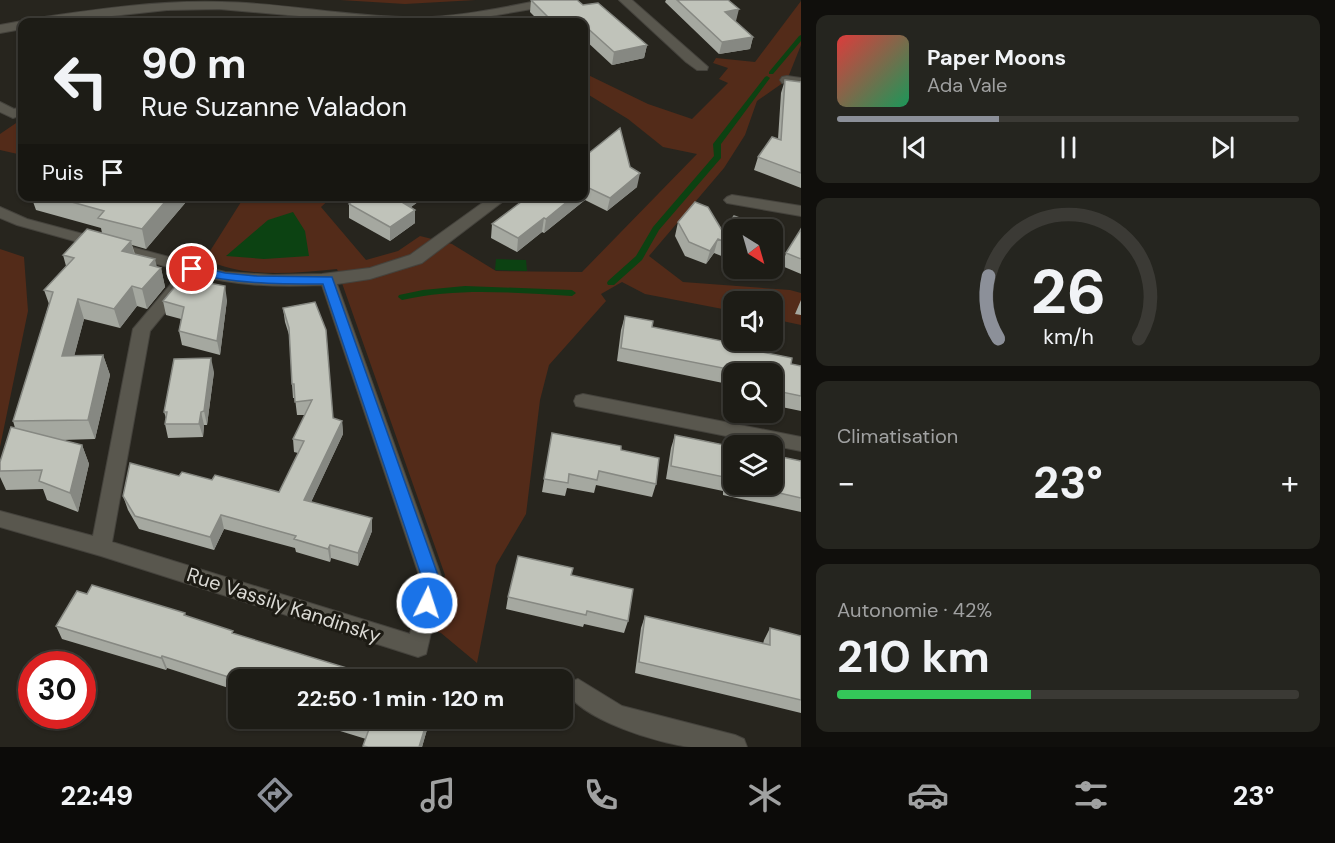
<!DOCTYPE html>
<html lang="fr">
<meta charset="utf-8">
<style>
body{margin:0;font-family:"DM Sans",sans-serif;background:#25251f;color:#f1f3f6;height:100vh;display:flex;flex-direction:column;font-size:22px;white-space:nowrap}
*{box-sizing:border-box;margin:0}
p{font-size:20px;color:#a0a1a1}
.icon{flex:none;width:33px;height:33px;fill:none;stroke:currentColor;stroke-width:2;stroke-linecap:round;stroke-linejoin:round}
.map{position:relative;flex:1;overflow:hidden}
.side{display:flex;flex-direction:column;gap:15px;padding:15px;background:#100f0c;width:534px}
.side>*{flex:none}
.top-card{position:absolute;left:18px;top:18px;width:570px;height:183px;border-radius:12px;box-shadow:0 2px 4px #0004,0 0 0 2px #3b3a35;background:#1d1c16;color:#f1f3f6;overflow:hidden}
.needle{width:39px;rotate:143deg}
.controls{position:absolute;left:723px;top:219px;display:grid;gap:12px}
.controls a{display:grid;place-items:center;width:60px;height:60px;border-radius:12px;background:#1d1c16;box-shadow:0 2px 4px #0004,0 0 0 2px #3b3a35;font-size:30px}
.speed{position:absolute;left:18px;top:651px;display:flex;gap:12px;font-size:30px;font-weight:700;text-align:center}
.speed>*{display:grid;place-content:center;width:78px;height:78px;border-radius:50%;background:#1d1c16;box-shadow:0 2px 4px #0004,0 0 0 2px #3b3a35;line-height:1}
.speed .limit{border:9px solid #d22;background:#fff;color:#111}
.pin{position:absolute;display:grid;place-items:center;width:51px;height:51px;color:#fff;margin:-26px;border:3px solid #fff;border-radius:50%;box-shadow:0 2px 6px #0007}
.me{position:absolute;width:66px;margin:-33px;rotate:4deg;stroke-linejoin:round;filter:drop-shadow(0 0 4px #0008)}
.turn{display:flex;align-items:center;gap:21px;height:126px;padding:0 24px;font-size:27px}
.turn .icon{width:78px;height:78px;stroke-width:2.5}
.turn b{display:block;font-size:42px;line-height:51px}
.then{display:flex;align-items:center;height:57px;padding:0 24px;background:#0003;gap:12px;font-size:22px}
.big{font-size:45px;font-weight:700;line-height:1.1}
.side .tile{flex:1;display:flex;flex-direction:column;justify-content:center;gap:9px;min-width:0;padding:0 21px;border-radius:12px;background:#25251f}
.side .dial{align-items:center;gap:0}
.dial svg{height:156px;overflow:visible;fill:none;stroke:#3b3a35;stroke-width:7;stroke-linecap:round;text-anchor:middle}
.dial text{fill:#f1f3f6;stroke:none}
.song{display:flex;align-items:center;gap:18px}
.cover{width:72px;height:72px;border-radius:9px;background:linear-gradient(135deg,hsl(0 70% 55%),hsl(150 70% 35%))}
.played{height:6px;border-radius:3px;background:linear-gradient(90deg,#8c9099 35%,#3b3a35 35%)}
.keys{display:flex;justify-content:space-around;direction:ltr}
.heat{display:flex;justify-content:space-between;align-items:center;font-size:33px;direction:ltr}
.charge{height:9px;border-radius:4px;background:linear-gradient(90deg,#34c759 42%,#3b3a35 0)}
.trip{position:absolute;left:228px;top:669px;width:345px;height:60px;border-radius:12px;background:#1d1c16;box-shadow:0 2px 4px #0004,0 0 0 2px #3b3a35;font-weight:700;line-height:60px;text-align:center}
.tabs{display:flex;height:96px;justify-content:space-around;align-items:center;background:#0c0b09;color:#a0a1a1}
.tabs .icon{width:42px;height:42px}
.tabs .current{color:#8c9099}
.tabs b{font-size:27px;color:#f1f3f6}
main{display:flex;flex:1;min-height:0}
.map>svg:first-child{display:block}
</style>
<main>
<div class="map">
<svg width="801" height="747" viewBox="0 0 801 747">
<rect width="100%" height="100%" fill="#27251e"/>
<path fill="#532b19" d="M340,0h136l-71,4z
M801,1v44l-14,35 -30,21 -12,34 -21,33 -75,88 34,26 107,8 11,3v32l-28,-6 -1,-17h-38l-1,9 -88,-17 -23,-12 -21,12 5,7 -57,64 -9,35 -14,114 -30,51 -19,98 -36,-30 -13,-5 17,-53 -108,-306c-43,4 -92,10 -132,-10l36,-57 -36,-5 128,-1 -12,11 45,53 32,-9 22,-15 32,8 44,27 86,1 115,-118 -34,-7 -35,-28 -44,-27v-19l64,31 44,15 36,-36 -9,-4 9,-11 -15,-5 3,-5 39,4z
M22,119v36l-22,-5v-16z
M0,249l24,8 4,54 -28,136z"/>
<path fill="#0c4212" d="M293,212l12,19 4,25 -45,3 -38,-3 42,-36z
M496,259l30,1 1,11 -32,-1z"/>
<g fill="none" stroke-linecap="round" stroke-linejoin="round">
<path fill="#0c4212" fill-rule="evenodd" d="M801,35v6l-28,33h-4v-2l30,-36z
M767,76l3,2 -49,66v14l-62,72 -17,30 -28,25h-6l-1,-2 1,-2 28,-25 17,-29 61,-71 -1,-12 52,-67z
M465,286l107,4 4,3 -4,3c-57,-3 -113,-9 -170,4l-4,-3 1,-2 24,-5z"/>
<g stroke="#45433d" stroke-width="2">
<path id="minor" d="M542,0h25l-6,4 -105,18h-89l-148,-13 -52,1 -110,12h-26l6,-4c61,-9 123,-18 185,-16 61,1 120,14 181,15 47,2 93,-8 139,-17z
M619,0h13l76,67 -1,3h-10l-11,-8z
M22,21l4,1h-4v7l-22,4v-8z
M787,76l14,2v8l-19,-3 -2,-3 2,-3z
M0,102l14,7 8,-2v8l-9,3 -13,-6z
M732,195l69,11v10l-74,-13 -3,-3 3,-3z
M492,196h18l-88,67 -52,16 -33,5 106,297 -17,73 -8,3 -317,-101 -101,-29v-16l93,25 40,-207 49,-58 -165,-46 -17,-7v-11l27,12 198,53 48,3 49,-1 48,-6 40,-13zM196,275c42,11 83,12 126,10l99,296 -11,53 -298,-92 38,-211z
M583,394l218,43v14l-225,-45 -2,-5 2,-5z
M578,679l44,27 113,29 9,4 3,8c-18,0 -38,0 -56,0 -31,-3 -112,-28 -125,-57l4,-8z"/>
</g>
<use href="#minor" fill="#59574e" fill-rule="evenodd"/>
</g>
<path fill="#a5a8a0" d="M531,0l52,5 64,40 -3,13 -32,7 -28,-26v-17h-44l-10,-10z
M666,0h62l8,21h-1l18,16 -3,12 -31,5 -54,-52z
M785,80l16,2v106l-47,-18 4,-13 20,-18 3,-46z
M584,157l46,10 7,20 -30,24 -22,-11 -41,33 -2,-1 -25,20 -26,-14 1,-14 92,-28z
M31,196h154l1,6 -40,47 -14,-4 3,9 22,13 4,1 4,19 -18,22 -10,-3 -17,22 -36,-9 -10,37 29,-1 7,20 -15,64 -33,1 20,5 7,19 -11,48 -31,-12 -4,-11 -37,1 -6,-13v-15l15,-34 -2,-7 36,-117 -5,-14 22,-24 -3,-11 39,-22 -1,-5 -65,-18z
M360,196h66l-15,11 4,16 -25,18 -41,-23v-14z
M678,222l45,10 11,-2v31l-20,-8 -8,11 -21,-8 -10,-20z
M801,229v45l-19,-8 4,-13z
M753,268h12l-2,4z
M227,300l-7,55 -38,-10 -3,-14 2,-12 -15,-4 -3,-14z
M801,300v15l-6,-1z
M283,308l50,110 9,3 1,13 -32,68 61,16v13l-14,35 -27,-8 -1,4 -34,-10 -1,-4 -71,-19 -10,21 -75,-21 -11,-19 -5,-14 56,-20 33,4 67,12 19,-39 -4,-1 -1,-13 12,-24h-8l-2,-17h-2l-1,-14 -2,-46 -5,-16z
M625,316l27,11 85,20 54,17 10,2v45l-29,-6v-31h-38v24l-13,-3 2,-12 -106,-22 4,-31z
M214,372l-7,53h-3l-1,12 -35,1 -3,-14 1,-6 -2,-6z
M552,433l69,17 35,34 -4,13 -56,-12 -2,8 -27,-5 -2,8 -23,-4z
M675,435l59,12v37h38l29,-23v51l-78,-17v-4l-57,-12 5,-31z
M571,575l57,46 -4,12 -40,-9 -1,3 -77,-18 2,-12z
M87,594l98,19 1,3 52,64v11l-71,-23 -1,2 -104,-31 -6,-13z
M645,616l118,28 1,-4 6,-12 31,8v77l-166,-40 6,-45z
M298,718h131l-1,8 -6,21h-59l3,-8z"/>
<path fill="#868882" d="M739,9l-3,12 -14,2 3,-11z
M753,37l-3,12 -31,5 3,-12z
M647,45l-3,13 -32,7 2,-13z
M640,173l-3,14 -30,24 3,-13z
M587,187l-2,13 -41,33 2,-14 28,-23h10v-7z
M170,196h15l1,6 -40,47 -4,-20z
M407,196h19l-26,19v-14z
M415,210v13l-25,18v-14z
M544,218l-2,14 -25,20 1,-14z
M784,234l-5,14 -7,9v-6z
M718,239l-4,14 -8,11 4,-13z
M131,241l5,20 -14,-10z
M155,259l3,12 3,-3 4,19 -18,22 -5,-20 8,-24z
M132,286l5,20 -17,22 -6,-19z
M225,286l2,14 -7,55 -3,-14z
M78,299l6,20 -15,57 -7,-20z
M103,355l7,20 -15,64 -7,-19z
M211,358l3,14 -7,53 -3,-14z
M201,412l3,13 -1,12 -4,-13z
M342,421l1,13 -37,79 -2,-13z
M82,445l7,19 -11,48 -8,-19z
M221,515l3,14 -10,21 -4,-13z
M372,518v13l-14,35v-13z
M330,545l1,13 -1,4 -2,-13z
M162,656l5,12 -1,2 -5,-12z
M428,718h1l-1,8 -6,21h-3z"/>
<path fill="#c0c3ba" stroke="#868882" stroke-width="1.5" d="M531,0h46l6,5 15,-2 49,42 -33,7 -30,-27v-3h-3l-2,-1 -7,1h-19z
M677,0h51l11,9 -14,3 28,25 -31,5z
M785,80l16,2v91l-43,-16 14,-20 9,3z
M620,128l10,39 10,6 -30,25 -23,-11 -3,2v-32z
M50,196h120l-28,33 -44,-11 6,-7z
M360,196h47l-7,5 15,9 -25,17 -41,-23z
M529,196h45l-28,23 -2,-1 -26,20 -26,-14z
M695,202l13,5 15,25 11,-16 37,14h-37v16l-16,-7 -8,12 -21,-9 -11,-20z
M87,229l44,12 -9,10 33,8 -5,6 11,3 -19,21 -10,-3 -18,23 -36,-10 -16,57 41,-1 -15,65 -75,1 40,-129 -9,-2 30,-32 -11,-3z
M801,229v30l-15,-6z
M772,230l12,4 -12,17z
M182,278l43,8 -8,55 -38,-10 5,-24 -21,-6z
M315,302l11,28 7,88 9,3 -38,79 68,18 -14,35 -28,-8 -2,4 -34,-10 2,-3 -75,-21 -11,22 -75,-21 -12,-20 7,-33 49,13 3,-4 30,8 3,-5 64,17 25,-51 -11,-2 19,-39 -17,2 -1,-18h-2l-3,-56 -6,-20z
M625,316l28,5 -1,6 85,17v3l55,11 -1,6 10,2v30l-29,-6v-16h-38v9l-8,-1 2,-13 -107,-21z
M211,358l-7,53 -3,1 -2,12h-34l2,-12h-3l10,-53z
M11,427l71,18 -12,48 -31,-12 3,-11 -42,1v-9z
M552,433l69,13v4l38,8 -3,26 -57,-13 -2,9 -28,-6 -1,9 -24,-4z
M675,435l59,12v36l-6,-1 1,-4 -58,-12z
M772,455l29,6v37l-61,-14h32z
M518,556l55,12 -2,7 62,14 -5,32 -41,-10 -1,4 -78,-18z
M92,585l93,28 -1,2 49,16 -1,2 154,47h-148l-76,-24 -1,2 -105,-32 21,-35 10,3z
M645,616l125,29v-17l31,8v64l-162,-38z
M334,718h94l-9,29h-51l-5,-1 6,-17z"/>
<path fill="#1a73e8" stroke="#114b97" stroke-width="1.5" d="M192,265l33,8 32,3 75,1 108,304 -7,28 -6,2 -6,-2 -2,-6 4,-22 -100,-297c-46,0 -90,0 -136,-12l-1,-3 1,-3z"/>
<g text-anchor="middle" stroke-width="6" stroke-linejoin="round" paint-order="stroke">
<g font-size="20" fill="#dad9d4" stroke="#1d1b14">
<text transform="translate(284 605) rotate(18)" y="7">Rue Vassily Kandinsky</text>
</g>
</g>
</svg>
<div class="controls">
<a><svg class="needle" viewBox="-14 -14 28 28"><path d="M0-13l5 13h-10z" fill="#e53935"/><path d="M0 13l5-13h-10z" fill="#a0a1a1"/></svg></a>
<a><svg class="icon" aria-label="sound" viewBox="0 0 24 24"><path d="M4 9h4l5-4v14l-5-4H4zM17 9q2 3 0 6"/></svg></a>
<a><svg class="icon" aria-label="search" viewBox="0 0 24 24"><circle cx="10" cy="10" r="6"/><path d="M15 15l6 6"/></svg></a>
<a><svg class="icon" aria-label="layers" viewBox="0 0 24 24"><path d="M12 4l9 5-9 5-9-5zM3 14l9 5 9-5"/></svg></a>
</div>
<div class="speed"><div class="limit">30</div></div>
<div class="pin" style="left:192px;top:269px;background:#d93025"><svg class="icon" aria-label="arrive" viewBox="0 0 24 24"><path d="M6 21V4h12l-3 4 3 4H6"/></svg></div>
<svg class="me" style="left:427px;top:603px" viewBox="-20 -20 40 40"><circle r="17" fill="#1a73e8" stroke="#fff" stroke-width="3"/><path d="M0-11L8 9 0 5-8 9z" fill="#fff"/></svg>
<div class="trip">22:50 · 1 min · 120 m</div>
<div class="top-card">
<div class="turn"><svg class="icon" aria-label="left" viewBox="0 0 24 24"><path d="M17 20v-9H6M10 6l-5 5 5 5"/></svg><div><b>90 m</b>Rue Suzanne Valadon</div></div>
<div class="then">Puis<svg class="icon" aria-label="arrive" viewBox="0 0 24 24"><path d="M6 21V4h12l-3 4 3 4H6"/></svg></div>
</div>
</div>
<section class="side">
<div class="tile">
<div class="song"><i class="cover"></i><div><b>Paper Moons</b><p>Ada Vale</p></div></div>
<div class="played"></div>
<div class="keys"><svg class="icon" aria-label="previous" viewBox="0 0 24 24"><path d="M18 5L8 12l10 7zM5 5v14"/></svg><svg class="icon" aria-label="pause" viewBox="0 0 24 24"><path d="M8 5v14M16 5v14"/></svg><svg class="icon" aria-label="next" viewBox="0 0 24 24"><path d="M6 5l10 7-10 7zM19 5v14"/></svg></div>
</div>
<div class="tile dial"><svg viewBox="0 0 100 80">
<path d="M14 69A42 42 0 1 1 86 69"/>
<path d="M14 69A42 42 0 0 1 9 37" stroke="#8c9099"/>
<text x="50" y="56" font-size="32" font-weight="700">26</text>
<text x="50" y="72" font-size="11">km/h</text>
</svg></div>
<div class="tile"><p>Climatisation</p>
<div class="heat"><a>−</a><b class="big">23°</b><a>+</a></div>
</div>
<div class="tile"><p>Autonomie · 42%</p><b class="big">210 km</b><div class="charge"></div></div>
</section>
</main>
<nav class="tabs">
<b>22:49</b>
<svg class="icon current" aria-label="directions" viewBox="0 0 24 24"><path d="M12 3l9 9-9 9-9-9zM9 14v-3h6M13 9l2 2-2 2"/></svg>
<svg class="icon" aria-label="music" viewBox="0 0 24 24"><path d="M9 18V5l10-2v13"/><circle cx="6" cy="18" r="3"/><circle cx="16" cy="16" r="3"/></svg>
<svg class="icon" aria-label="phone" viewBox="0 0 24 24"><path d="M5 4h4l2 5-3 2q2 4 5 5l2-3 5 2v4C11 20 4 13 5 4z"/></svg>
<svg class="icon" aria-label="climate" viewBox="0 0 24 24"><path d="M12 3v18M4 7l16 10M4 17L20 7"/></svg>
<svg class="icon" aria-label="car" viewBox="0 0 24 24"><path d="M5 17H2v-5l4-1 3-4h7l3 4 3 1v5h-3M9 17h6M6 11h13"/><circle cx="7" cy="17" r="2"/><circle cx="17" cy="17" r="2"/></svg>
<svg class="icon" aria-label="filters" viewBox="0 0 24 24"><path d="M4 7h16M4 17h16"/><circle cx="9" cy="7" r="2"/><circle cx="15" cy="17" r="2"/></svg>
<b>23°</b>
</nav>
